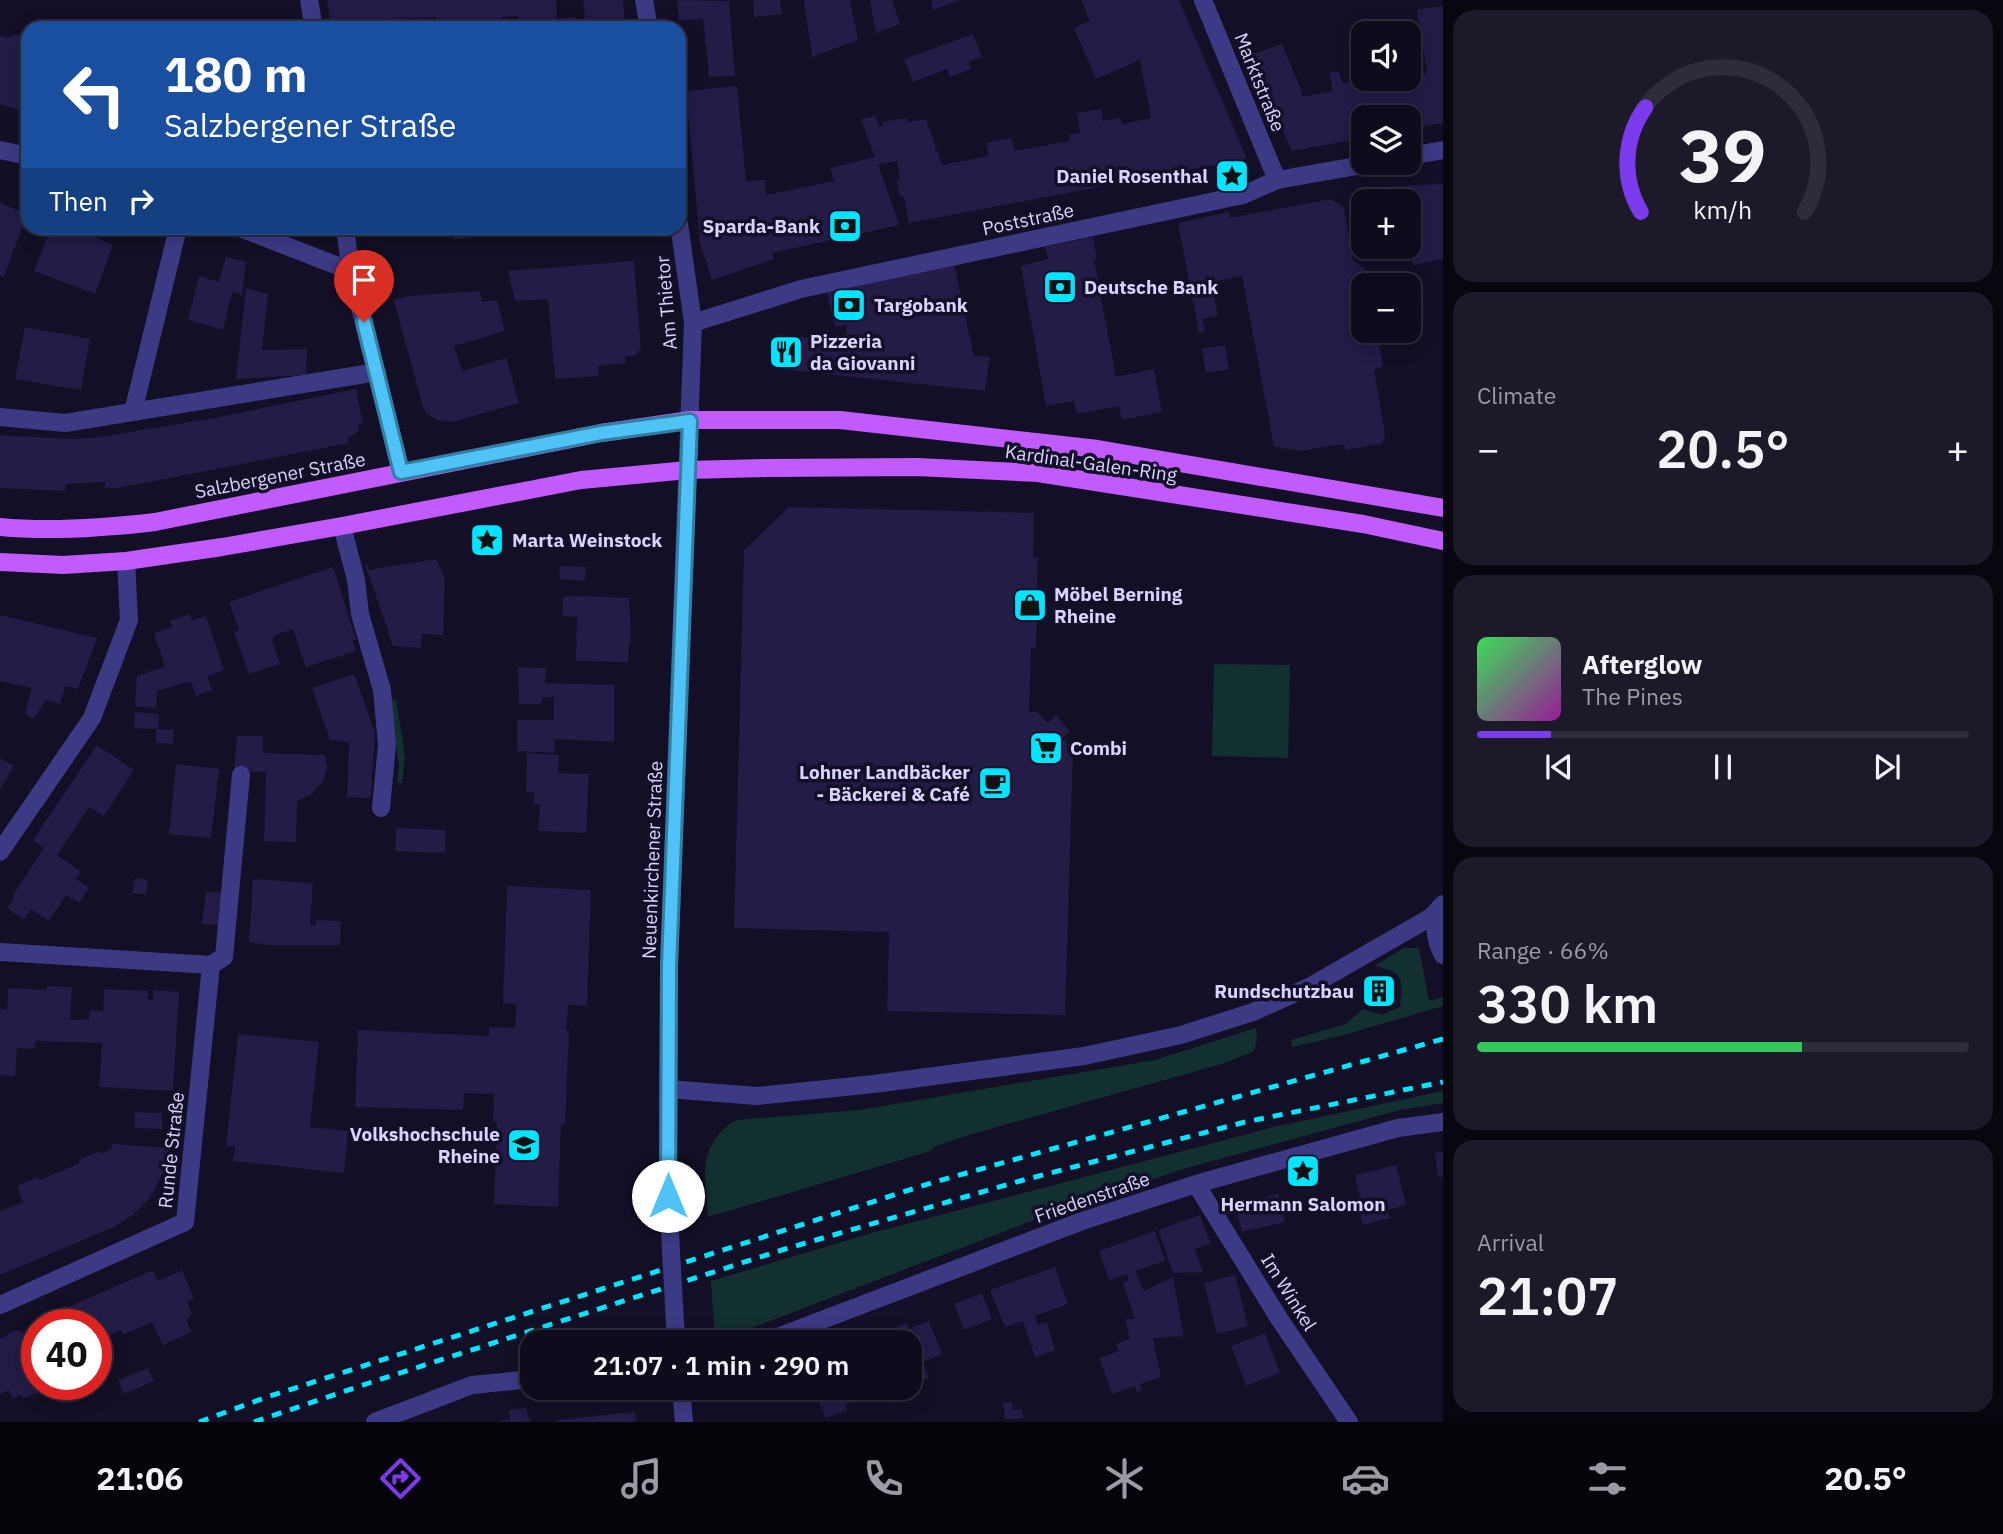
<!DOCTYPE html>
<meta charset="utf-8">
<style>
body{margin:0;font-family:"IBM Plex Sans",sans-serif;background:#1c1929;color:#f1f3f6;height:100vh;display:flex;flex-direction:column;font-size:26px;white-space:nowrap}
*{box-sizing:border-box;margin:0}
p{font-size:23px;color:#9b9ba3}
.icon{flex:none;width:38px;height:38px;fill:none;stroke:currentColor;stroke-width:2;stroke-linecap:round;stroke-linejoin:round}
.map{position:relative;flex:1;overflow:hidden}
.side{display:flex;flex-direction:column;gap:10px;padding:10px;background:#08060f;width:560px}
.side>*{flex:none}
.top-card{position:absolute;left:21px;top:21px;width:665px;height:214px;border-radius:21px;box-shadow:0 4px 18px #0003,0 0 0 2px #2e2b3b;background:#1a4fa0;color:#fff;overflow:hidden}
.controls{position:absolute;left:1351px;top:21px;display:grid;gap:14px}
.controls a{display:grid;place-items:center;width:70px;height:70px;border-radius:14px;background:#0e0b1c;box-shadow:0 4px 18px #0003,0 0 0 2px #2e2b3b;font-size:35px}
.speed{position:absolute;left:21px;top:1309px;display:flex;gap:14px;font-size:35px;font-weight:700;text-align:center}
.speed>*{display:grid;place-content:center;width:91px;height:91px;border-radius:50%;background:#0e0b1c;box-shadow:0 4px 18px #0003,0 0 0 2px #2e2b3b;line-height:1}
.speed .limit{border:10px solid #d22;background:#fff;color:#111}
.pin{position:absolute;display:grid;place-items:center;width:60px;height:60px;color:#fff;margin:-72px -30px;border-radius:50% 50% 50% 0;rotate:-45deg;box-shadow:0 0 7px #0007}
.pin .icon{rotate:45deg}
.me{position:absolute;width:77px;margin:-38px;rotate:0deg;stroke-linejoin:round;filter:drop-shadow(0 0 5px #0008)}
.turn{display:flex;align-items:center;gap:24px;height:147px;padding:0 28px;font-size:32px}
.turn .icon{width:91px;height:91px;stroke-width:2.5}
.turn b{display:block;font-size:49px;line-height:60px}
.then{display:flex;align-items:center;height:66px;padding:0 28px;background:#0003;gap:14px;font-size:26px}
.big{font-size:52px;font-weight:600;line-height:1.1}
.side .tile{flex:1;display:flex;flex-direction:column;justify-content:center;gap:10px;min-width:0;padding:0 24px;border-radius:21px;background:#1c1929}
.side .dial{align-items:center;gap:0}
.dial svg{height:182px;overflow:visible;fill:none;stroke:#2e2b3b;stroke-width:7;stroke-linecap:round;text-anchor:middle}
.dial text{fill:#f1f3f6;stroke:none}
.song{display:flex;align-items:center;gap:21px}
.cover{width:84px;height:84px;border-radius:10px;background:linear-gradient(135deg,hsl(130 70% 55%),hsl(300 70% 35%))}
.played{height:7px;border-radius:4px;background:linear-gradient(90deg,#7c3aed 15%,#2e2b3b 15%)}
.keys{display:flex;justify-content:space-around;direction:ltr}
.heat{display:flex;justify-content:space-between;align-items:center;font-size:38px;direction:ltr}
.charge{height:10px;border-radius:5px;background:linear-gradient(90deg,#34c759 66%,#2e2b3b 0)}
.trip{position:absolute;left:520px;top:1330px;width:402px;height:70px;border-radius:21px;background:#0e0b1c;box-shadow:0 4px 18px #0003,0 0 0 2px #2e2b3b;font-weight:600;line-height:70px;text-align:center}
.tab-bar{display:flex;height:112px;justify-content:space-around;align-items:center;background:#06040b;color:#9b9ba3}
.tab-bar .icon{width:49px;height:49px}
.tab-bar .current{color:#7c3aed}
.tab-bar b{font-size:32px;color:#f1f3f6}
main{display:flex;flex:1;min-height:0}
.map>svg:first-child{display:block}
</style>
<main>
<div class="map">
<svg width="1443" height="1422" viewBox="0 0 1443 1422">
<rect width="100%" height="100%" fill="#130f26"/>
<path fill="#12302f" d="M1214,664l76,1 -2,93 -76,-2z
M396,699l9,58 -3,26h-5l2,-17 -9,-66z
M1404,948h15l10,53 14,-4v9l-103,30 -48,11 -1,-7 55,-16 17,-15 19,6 18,-8c3,-29 4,-35 -26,-41z
M1256,1028l1,12 -3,11 -29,12 -253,71 -36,12 -5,5 -223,66c-3,-40 -12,-72 28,-97l123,-10 296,-50z
M1443,1091v12l-43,7 -217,59 -133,45 -335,128 -4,-61 164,-49 403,-106z"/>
<path fill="#241b47" d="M327,0h229l1,19 18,-2 1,11h-18l-1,-9 -38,2 -1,-5 -17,1v7l-21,1v3h-44v-11l-54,2 1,4 -9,1v-4l-10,1 1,7h-34z
M583,0h40l2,28h-39z
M677,0l52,1 6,75 -26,1 -6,-59 -24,3z
M753,0h27l2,14 -28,3z
M804,0h46l8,40 -46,17z
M870,0h22l8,24 -24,9z
M931,0h29l-27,10z
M1081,0h98l68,159 -338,64 -5,-26 -5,-2 -2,-14 3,-3 -3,-17 -19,3 21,61 -127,28 2,6 -62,21 -12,-37 -14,-152 51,-5 9,95 19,-1 1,15 68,-14 -4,-13 45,-11 -14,-38 15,-3 3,11 4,-1 -1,-4 25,-4v4l19,-3 16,46 47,-9 -3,-13 25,-5 4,13 55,-10 -1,-7 11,-1 -3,-20 24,-4 2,12 18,-3 1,6 29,-6 -11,-58 -44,19 -22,-51 16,-7z
M1443,6v117l-34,6v-12h-46v21l-71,13 -42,-96 32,-11 20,48 -1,5 32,-6 -4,-18 10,-2 3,12 24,-4h43v-3l18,-3 -10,-63z
M973,34l9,23 -13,5 2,7 -21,8 -3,-8 -34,13 -9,-23z
M13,35l8,1 3,8 4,1v68l-28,-9v-68l8,2z
M1443,184v75l-30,6 -4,-21v-7h2l-2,-36h-18l-1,-15z
M1331,199l13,9 9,52 11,9 3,16h-4v46h13l7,34 -9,6 11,63 -3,9 -35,7 -5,-6 -42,7 -26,-5 -32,-170 -31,6 7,34 -16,3 3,13 -6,1 -21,-110 51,-11 1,6z
M0,203l27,11 -23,63 -4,-2z
M51,228l20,2 1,-2 41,17 -18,49 -61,-23z
M375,228h50v1l-49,5z
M452,228h56v1l-54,11z
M1093,237l4,22 -3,1 22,117 38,-8 8,43 -40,8 -3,-14 -42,8 -3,-13 -28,5 -25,-140 27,-7 -3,-12z
M226,257l20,5 -4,33 -10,-3 -9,38 -35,-10 11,-44 20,6z
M634,261l7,87 -5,7 -11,1 1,7 -28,3 1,10 -44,3 -7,-80 -33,2 -7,-30z
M954,264l20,92 16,1 -5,34 -214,-23 4,-34 70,8 2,-18 -12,3 -8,-34z
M246,288l22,6 -6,56 45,-1 -1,26 -70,4z
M480,291l2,11 15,-2 8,31 -51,15 8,25 44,-13 13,45 -67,19 -15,-2 -11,-7 -3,-6 -29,-107 14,-4z
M25,327l65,12 -9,51 -66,-11z
M1225,345l4,24 -23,4 -4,-24z
M356,389l7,34 -4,1 -1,7 -10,8 1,4 -230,45h-14v-6l-39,2 -1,7 -65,-3v-53l68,4 26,-1 120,-20z
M789,507l245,6 -1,45h5l-1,33 7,1v23l-7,-1 -1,34h-5l-2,64h8l11,11 8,-8 14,16 -8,7 11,11 -8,266 -178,-4 2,-79 -155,-4 10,-378z
M436,559l9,19 -2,57 -21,-1 -1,14 -28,-2 -28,-82h2l2,6z
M560,566l26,1 -1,14 -26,-2z
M333,567l23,72 -3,2 3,10 -50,16 -13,-38 -18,6 -3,6 8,23 -31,10 -15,-42 5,-2 -10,-28z
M577,596l52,2 2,45h-2l-1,19 -52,-1 1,-44 -15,-1 1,-19z
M190,614l2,6 14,-4 18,54 -17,6 5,14 -16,6 -5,-15 -34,10 -1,17 -21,-2 2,-30 28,-9 -11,-34 18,-6 -2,-6z
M0,615l97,23 -19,51 -13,-3 -5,18 -14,-4 -13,19 -8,-6 7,-25 -32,-7z
M518,667l28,1 -1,15 69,2v57l-59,-3 -1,14 -37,-2v-31h37v-23h-12l-1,7h-22z
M354,674l21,59 -4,62 -3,3 -21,-1 2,-55 -19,-2 -18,-52z
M135,712l24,2 -1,15 16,1 -1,14 -17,-1v-14l-22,-1z
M237,736h26v17l62,2 2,13 -4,13 -12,14 -14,6 -1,41 -32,-1 2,-69 -32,-1z
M97,745l37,25 -30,46 -15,-9 -32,48 24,17 -5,7 13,9 -10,15 -13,-8 -17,26 -18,-12 -7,11 -17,-12 7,-10 -2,-1 32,-49 -11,-8z
M527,753l32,2 -1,18 31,1 -3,59 -48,-2 2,-27h-6v-11l-8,-1z
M0,758l14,8 -14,23z
M176,764l43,5 -8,69 -42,-4z
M396,828l50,2 -1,23 -50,-2z
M135,878l13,2 -2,14 -14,-1z
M253,879l60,4 -3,42 5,1 1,-6 25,1 -1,24h-72l-19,-3z
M507,886l84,4 -4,116 -19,-1 -2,25 3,1 -4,93h-4l-3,83 -64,-3 3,-82h-4l1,-28 -30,-1 -1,17 -108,-3 3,-77 131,6v-9l26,1 1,-24 -13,-1z
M206,891l15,2 -3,32 -16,-1z
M1364 992a15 15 0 1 1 30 0a15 15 0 1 1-30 0Z
M47,986l25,1 -2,32 3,1 16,-1 1,-9 13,1 1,-22 44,2v8l5,1v-10l26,2 -6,99 -74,-4 3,-44 -66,-2 -1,8 -18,-1 -2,28 -15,-1v-66l7,1 1,-22 38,2z
M238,1034l81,8 -9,85 38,4 -4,42 -111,-12 2,-14 -9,-1z
M135,1112l27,1v16l-27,-1z
M112,1144l58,4 -5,22 -16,29 -16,16 -19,12 -114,48v-64l23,-9 -6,-16 21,-9 2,3 40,-17 -1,-3 21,-9 1,3 10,-5z
M1443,1152v25h-5l-3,-24z
M1396,1165l10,40 -18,5 2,8 -27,7 -5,-18h4l-7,-32z
M1278,1194l7,28 -43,10 -7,-28z
M1200,1215l11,29 -16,5 8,23 -30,1 -15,-43z
M1155,1231l10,30 -30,10 9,20 29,-14 11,59 -31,2 8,39 -21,7 2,6 -5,2 -2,-6 -23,8 -13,-36 20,-7 -3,-7 14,-5 -5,-20h10l-12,-36 6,-3 -2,-6 -18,6 -10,-29z
M1055,1267l13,37 -33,12 3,9 9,-3 8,28 -20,7 -12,-36 -18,6 -15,-37z
M153,1270l5,11 24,-11 12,29 -7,3 5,12 -6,6 6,12 -29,13 -11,-23 -30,13 -1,-5 -25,11v-16h-34l-5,-13z
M1235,1275l13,51 -31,8 -13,-51z
M982,1293l10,26 -28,11 -10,-26z
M929,1321l13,33 -19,8 6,15 -19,10v-45h-30l-2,-8 29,-11 2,6z
M17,1330l6,2 2,5 -1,3 13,31v13h6l2,6 -23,9 -1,-4 -8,3 -4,-8 -9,4v-55z
M1265,1333l15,40 -34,13 -15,-40z
M148,1368l6,13 -30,13 -6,-14z
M813,1388h55v3l-18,7 1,4 -6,2 2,6 -21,8z
M1012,1402l1,8 9,-1 1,9 -18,1 -2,-16z
M526,1408l4,14h-29v-2l9,-1 -1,-9z
M635,1412l1,10h-79v-2z"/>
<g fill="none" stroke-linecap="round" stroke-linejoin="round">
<path stroke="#3d3a85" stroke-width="18" d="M309,0l5,28
M644,0l5,28
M1203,0l74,180
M0,150l28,6
M1409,156l34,-6
M240,228l111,43
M345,228l6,43 50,201
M693,323l108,-34 442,-94 34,-15 97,-17
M133,412l45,-184
M0,417l65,6 312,-51
M342,526l14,54 4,34 22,76 5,55 -6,63
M0,852l92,-134 37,-98 -3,-59
M1441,908c-8,16 -7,30 2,47
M0,952l211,13 -26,257 -185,83
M211,965l13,-8 17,-182
M668,1089l89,7 117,-12 210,-28 97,-21 72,-23 56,-25 122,-70 12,-13
M1196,1184l84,136 69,102
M668,1196l1,-230 24,-643 -14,-99
M675,1323l2,19
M764,1342l321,-122 111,-36 202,-56 45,-6
M681,1388l3,34
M375,1422l97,-37 60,-6"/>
<path stroke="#c25bff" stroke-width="18" d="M0,527c52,5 104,1 155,-5l446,-89 89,-13h150l258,29 345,59
M0,562l63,3 63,-4 96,-14 120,-21 239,-46 107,-10 80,-2 149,-1 121,6 325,51 80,17"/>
<path stroke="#00e5ff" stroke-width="5" stroke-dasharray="10 9" stroke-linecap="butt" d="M199,1422l68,-25 664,-214 512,-144
M254,1422l115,-39 416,-134 235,-68 225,-59 198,-40"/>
<path stroke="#3d3a85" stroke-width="18" d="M668,1196l7,127"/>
</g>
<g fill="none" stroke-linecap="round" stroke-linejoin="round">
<g stroke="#337fa1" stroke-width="18">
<path id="route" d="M364,322l37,150 200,-39 89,-12 -21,545 -1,230"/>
</g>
<use href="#route" stroke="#4fc3f7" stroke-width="12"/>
</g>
<defs>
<g id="sight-square" transform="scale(1.75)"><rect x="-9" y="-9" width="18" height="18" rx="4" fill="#00e5ff" stroke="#130f26"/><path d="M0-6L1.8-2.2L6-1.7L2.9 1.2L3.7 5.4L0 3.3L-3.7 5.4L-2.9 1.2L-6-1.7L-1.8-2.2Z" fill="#111"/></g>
<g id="bank-square" transform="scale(1.75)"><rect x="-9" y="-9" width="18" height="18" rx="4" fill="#00e5ff" stroke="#130f26"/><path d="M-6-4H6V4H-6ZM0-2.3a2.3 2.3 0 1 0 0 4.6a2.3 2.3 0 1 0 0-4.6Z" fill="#111"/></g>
<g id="restaurant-square" transform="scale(1.75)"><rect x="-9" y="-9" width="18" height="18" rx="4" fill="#00e5ff" stroke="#130f26"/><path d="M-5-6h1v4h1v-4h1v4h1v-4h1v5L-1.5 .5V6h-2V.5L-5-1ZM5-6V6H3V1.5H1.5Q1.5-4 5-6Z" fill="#111"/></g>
<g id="shop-square" transform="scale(1.75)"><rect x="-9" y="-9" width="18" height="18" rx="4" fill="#00e5ff" stroke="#130f26"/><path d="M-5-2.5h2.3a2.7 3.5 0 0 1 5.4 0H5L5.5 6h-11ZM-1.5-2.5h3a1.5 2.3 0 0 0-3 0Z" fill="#111"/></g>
<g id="supermarket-square" transform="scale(1.75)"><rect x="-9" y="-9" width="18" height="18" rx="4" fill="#00e5ff" stroke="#130f26"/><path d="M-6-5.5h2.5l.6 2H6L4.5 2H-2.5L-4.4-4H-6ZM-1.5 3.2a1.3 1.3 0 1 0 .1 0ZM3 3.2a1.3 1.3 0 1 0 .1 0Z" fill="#111"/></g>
<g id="cafe-square" transform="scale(1.75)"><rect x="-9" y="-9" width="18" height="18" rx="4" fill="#00e5ff" stroke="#130f26"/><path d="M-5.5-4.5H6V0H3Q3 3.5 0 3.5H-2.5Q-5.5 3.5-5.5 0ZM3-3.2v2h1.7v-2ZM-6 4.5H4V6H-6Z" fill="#111"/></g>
<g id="building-square" transform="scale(1.75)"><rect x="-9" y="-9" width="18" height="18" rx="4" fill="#00e5ff" stroke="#130f26"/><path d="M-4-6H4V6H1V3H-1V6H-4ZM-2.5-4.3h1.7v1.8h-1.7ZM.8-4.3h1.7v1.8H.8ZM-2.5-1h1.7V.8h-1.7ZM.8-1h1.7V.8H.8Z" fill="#111"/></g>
<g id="university-square" transform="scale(1.75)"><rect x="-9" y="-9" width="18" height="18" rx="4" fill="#00e5ff" stroke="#130f26"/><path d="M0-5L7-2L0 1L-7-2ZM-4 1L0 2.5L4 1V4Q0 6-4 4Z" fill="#111"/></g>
</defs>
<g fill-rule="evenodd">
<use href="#sight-square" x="1232" y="176"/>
<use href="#bank-square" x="845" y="226"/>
<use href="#bank-square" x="1060" y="287"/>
<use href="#bank-square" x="849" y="305"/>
<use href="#restaurant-square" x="786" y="352"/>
<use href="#sight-square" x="487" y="540"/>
<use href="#shop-square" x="1030" y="605"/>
<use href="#supermarket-square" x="1046" y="748"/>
<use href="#cafe-square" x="995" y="783"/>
<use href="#building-square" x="1379" y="991"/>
<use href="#university-square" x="524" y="1145"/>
<use href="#sight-square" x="1303" y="1171"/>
</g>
<g text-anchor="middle" stroke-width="7" stroke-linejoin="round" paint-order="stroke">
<g font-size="19" fill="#d9d4ff" stroke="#130f26">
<text transform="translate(1260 82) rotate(68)" y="7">Marktstraße</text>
<text transform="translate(1028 219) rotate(-12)" y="7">Poststraße</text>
<text transform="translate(666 303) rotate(-95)" y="7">Am Thietor</text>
<text transform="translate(1091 463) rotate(8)" y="7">Kardinal-Galen-Ring</text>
<text transform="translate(280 475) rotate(-11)" y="7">Salzbergener Straße</text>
<text transform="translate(652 860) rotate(-88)" y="7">Neuenkirchener Straße</text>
<text transform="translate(171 1150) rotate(-84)" y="7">Runde Straße</text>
<text transform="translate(1092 1197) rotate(-19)" y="7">Friedenstraße</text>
<text transform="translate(1289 1292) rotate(58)" y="7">Im Winkel</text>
</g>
<g font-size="19" font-weight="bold" fill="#d9d4ff" stroke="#130f26" text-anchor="start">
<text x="1208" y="183" text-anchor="end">Daniel Rosenthal</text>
<text x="820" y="233" text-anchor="end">Sparda-Bank</text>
<text x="1084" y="294">Deutsche Bank</text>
<text x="874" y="312">Targobank</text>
<text x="810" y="348">Pizzeria<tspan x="810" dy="22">da Giovanni</tspan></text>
<text x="512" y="547">Marta Weinstock</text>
<text x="1054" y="601">Möbel Berning<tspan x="1054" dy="22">Rheine</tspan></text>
<text x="1070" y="755">Combi</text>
<text x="970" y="779" text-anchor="end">Lohner Landbäcker<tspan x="970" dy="22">- Bäckerei &amp; Café</tspan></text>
<text x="1354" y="998" text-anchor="end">Rundschutzbau</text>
<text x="500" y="1141" text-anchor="end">Volkshochschule<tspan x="500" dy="22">Rheine</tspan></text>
<text x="1303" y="1211" text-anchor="middle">Hermann Salomon</text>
</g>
</g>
</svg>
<div class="controls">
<a><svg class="icon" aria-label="sound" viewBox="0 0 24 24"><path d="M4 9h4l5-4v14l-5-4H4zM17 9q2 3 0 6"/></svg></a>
<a><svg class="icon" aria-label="layers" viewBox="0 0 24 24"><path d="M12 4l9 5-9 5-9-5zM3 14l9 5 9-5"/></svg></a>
<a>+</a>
<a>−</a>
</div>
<div class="speed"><div class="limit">40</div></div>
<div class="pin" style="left:364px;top:322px;background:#d93025"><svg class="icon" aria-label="arrive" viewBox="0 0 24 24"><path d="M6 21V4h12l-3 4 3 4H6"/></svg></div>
<svg class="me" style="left:668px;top:1196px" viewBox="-20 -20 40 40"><circle r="19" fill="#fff"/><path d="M0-13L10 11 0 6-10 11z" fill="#4fc3f7"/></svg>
<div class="trip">21:07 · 1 min · 290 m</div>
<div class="top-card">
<div class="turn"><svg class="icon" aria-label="left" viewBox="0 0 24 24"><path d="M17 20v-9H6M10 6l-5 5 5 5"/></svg><div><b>180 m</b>Salzbergener Straße</div></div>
<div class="then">Then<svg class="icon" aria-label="right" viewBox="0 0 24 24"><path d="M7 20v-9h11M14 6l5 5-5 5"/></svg></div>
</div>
</div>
<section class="side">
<div class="tile dial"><svg viewBox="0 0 100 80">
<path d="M14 69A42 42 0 1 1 86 69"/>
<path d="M14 69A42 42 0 0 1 16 23" stroke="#7c3aed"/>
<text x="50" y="56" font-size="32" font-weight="700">39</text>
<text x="50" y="72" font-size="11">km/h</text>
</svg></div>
<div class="tile"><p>Climate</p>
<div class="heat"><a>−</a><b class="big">20.5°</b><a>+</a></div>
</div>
<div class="tile">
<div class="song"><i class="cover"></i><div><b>Afterglow</b><p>The Pines</p></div></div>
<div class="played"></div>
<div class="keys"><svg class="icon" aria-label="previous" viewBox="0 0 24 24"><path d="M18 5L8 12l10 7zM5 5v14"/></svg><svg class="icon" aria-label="pause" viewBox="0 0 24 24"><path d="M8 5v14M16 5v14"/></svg><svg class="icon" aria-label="next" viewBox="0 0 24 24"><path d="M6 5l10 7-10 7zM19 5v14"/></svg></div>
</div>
<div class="tile"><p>Range · 66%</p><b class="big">330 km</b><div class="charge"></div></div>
<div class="tile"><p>Arrival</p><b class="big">21:07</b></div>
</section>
</main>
<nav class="tab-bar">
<b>21:06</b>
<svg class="icon current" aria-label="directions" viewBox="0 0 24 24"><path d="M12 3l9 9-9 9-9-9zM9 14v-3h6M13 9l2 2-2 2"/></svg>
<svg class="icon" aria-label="music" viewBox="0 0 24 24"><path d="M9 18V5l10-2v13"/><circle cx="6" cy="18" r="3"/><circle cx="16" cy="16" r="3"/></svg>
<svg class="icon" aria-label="phone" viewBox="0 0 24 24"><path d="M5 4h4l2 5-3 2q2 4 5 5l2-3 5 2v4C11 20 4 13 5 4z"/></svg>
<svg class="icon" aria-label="climate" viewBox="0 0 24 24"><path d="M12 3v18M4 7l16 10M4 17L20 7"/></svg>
<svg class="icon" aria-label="car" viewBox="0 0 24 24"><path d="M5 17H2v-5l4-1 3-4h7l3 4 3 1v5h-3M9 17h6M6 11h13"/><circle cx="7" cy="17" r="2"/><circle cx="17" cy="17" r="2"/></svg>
<svg class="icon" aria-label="filters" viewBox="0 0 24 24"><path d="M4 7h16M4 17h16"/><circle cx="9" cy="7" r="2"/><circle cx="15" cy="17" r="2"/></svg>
<b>20.5°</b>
</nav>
